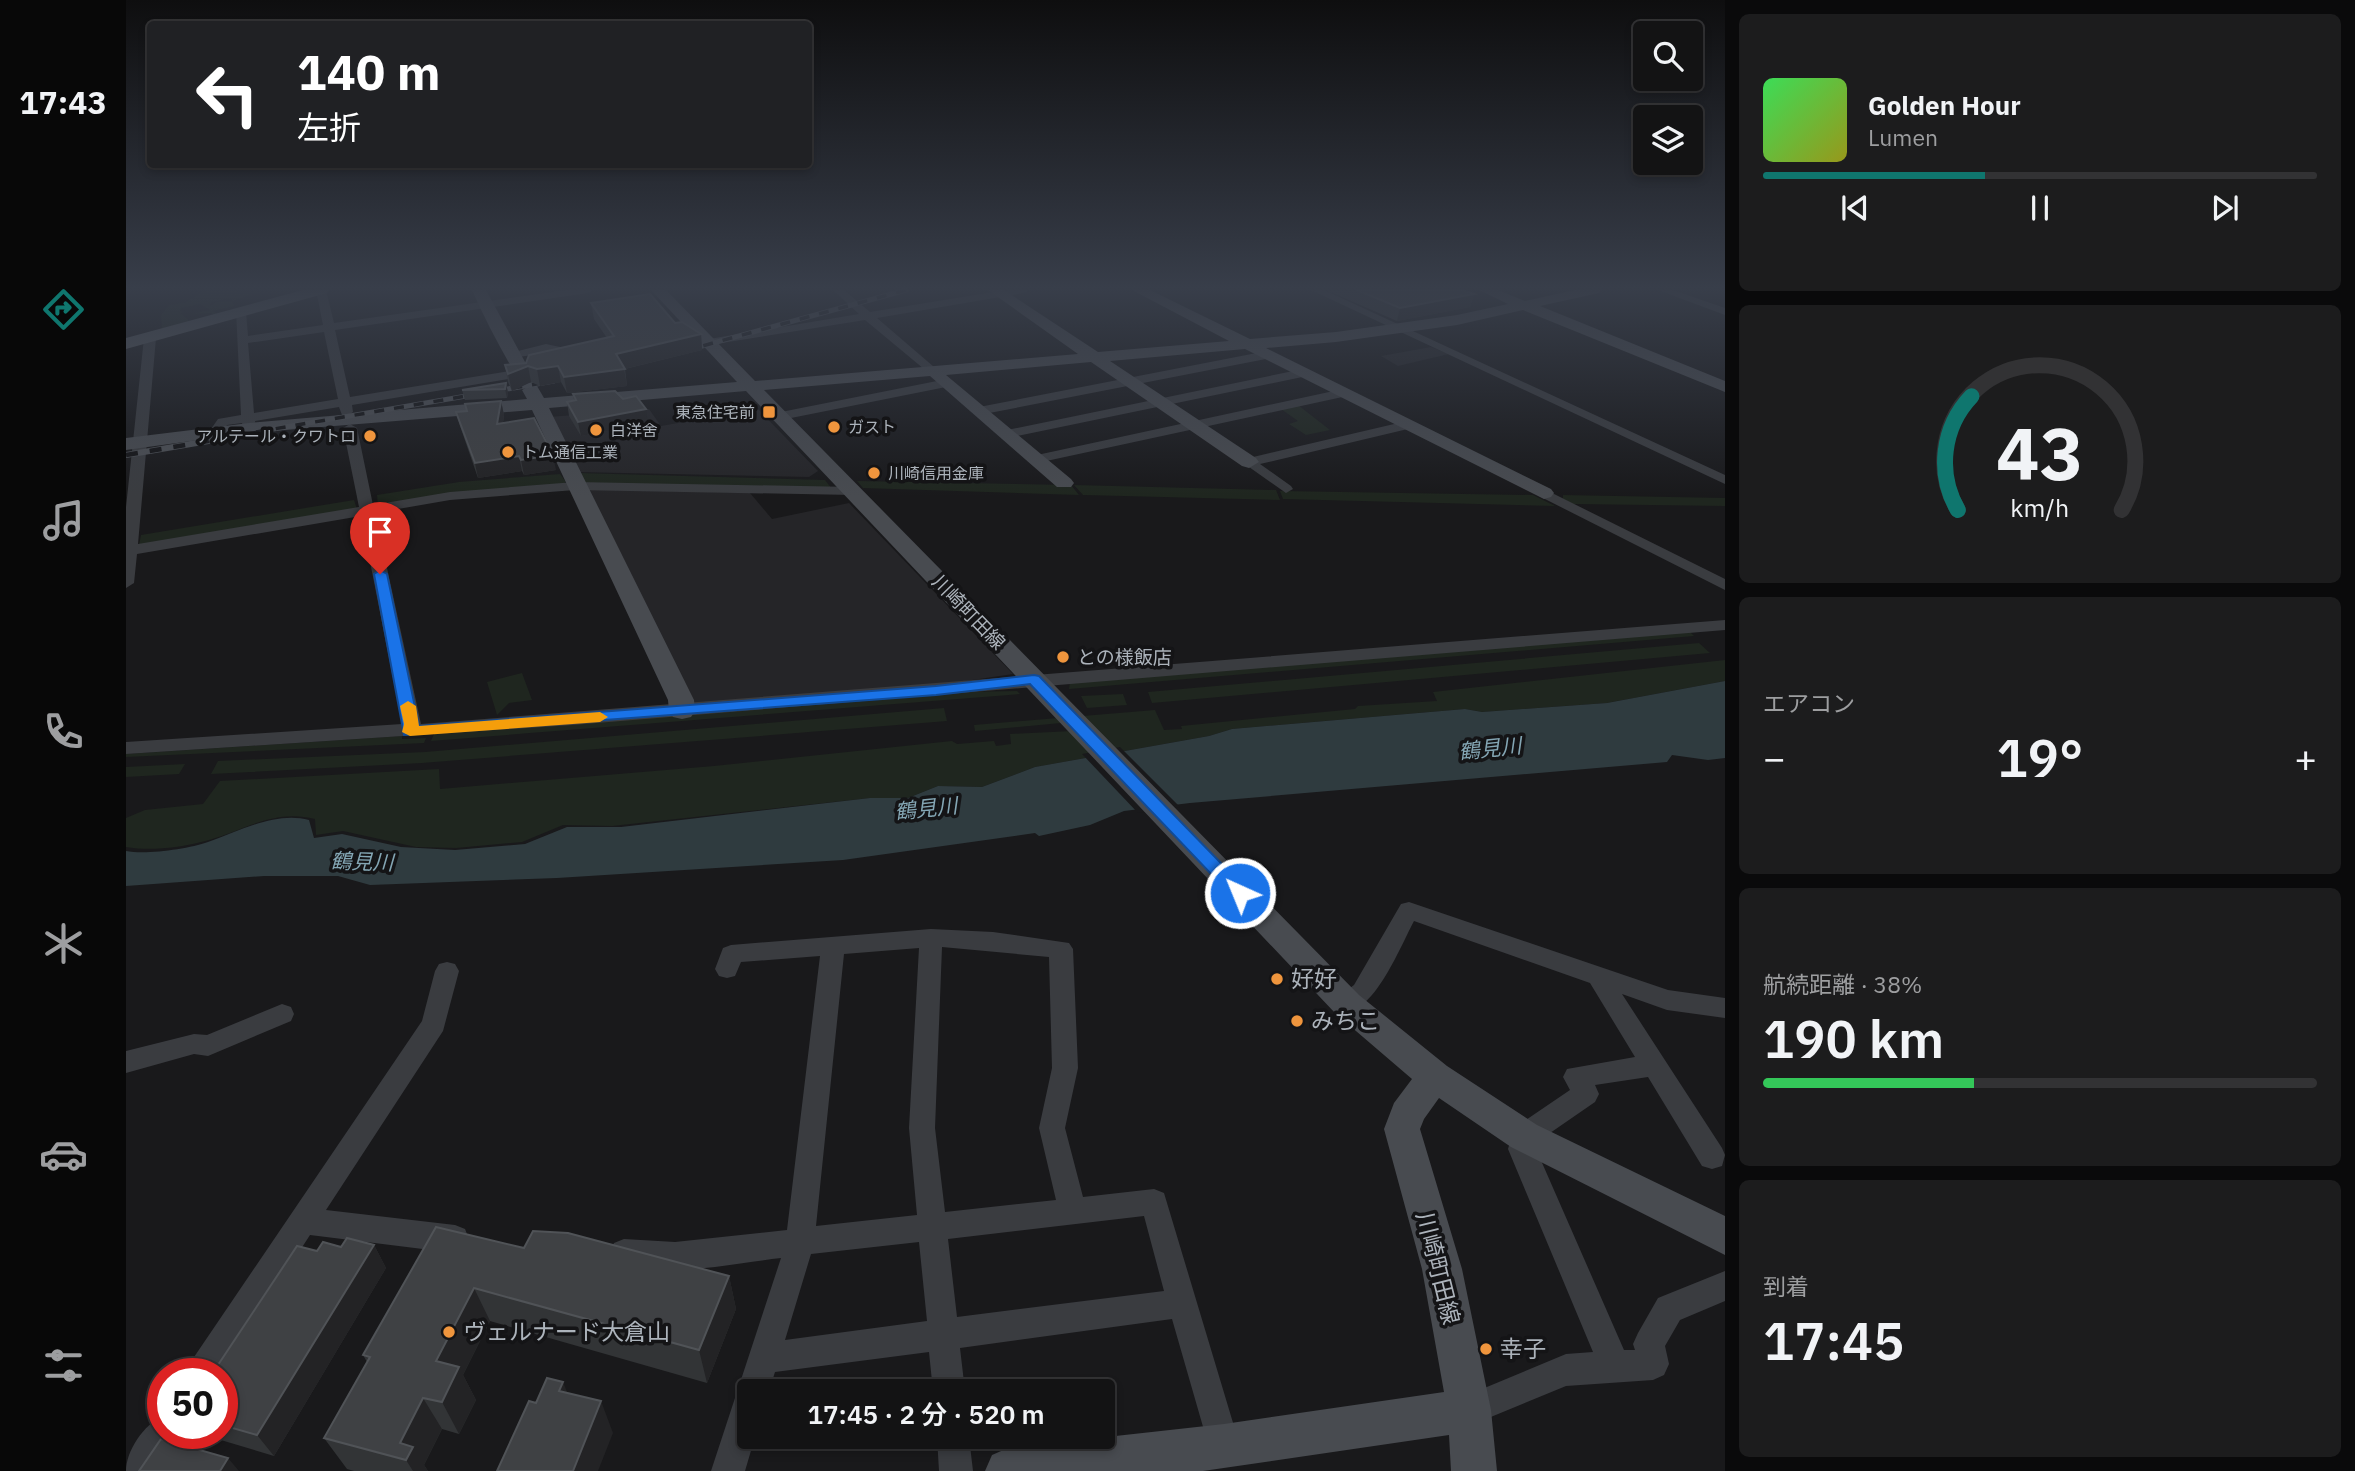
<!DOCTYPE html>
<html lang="ja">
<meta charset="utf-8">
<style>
body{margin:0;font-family:"IBM Plex Sans","Noto Sans JP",sans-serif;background:#1c1c1d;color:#f1f3f6;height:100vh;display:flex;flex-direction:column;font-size:26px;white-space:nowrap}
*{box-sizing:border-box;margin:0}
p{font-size:23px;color:#9d9ea0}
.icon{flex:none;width:38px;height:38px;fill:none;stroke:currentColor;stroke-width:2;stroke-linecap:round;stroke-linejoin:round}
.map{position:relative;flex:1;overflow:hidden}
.details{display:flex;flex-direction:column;gap:14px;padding:14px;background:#0a0a0b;width:630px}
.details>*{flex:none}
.banner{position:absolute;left:21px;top:21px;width:665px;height:147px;border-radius:7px;box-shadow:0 4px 10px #0003,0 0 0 2px #323234;background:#202124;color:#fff;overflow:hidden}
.tools{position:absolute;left:1507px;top:21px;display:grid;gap:14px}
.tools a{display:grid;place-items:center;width:70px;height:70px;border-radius:7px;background:#131314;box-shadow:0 4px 10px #0003,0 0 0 2px #323234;font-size:35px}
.speed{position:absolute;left:21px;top:1358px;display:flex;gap:14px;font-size:35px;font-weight:700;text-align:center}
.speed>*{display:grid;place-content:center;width:91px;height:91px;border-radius:50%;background:#131314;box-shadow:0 4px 10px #0003,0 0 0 2px #323234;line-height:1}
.speed .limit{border:10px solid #d22;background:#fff;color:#111}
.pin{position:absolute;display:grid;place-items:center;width:60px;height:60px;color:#fff;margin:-72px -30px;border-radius:50% 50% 50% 0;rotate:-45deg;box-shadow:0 0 7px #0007}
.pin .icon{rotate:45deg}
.me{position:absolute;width:77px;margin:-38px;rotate:316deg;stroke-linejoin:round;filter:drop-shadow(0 0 5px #0008)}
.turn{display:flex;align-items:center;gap:24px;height:147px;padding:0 35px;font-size:32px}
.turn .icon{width:91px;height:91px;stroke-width:2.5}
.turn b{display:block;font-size:49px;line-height:60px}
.big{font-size:52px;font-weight:600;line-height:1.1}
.details .widget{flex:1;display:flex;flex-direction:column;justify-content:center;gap:10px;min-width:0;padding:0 24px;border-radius:10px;background:#1c1c1d}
.details .dial{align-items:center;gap:0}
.dial svg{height:182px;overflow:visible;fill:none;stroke:#323234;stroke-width:7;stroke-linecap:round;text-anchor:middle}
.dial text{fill:#f1f3f6;stroke:none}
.song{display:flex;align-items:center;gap:21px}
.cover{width:84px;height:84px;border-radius:10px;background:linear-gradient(135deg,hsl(130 70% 55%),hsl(60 70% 35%))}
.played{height:7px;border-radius:4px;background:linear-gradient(90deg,#0f766e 40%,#323234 40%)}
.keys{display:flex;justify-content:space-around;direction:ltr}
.heat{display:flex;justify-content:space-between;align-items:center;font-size:38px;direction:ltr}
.charge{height:10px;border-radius:5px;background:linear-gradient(90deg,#34c759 38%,#323234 0)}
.trip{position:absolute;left:611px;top:1379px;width:378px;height:70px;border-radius:7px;background:#131314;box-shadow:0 4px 10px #0003,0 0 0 2px #323234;font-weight:600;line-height:70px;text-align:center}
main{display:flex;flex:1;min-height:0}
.menu{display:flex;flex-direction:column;width:126px;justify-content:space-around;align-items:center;background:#080808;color:#9d9ea0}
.menu .icon{width:49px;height:49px}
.menu .current{color:#0f766e}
.menu b{font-size:32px;color:#f1f3f6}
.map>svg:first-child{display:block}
</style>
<main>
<nav class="menu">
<b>17:43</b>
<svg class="icon current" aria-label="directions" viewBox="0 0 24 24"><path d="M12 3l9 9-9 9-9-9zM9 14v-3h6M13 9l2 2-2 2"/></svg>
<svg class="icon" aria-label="music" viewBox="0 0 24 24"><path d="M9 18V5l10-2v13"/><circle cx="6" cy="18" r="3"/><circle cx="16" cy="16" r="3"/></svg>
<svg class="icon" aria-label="phone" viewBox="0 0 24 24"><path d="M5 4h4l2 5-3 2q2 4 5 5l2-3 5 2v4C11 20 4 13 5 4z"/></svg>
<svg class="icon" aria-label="climate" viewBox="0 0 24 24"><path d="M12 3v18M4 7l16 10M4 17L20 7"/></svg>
<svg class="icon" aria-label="car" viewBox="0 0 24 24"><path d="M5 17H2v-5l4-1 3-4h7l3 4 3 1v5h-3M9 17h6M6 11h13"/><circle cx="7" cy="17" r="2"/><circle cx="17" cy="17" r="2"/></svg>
<svg class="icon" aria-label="filters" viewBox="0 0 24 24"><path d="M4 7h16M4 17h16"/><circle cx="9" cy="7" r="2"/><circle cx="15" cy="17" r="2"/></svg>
</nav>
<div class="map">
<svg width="1599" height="1471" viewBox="0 0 1599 1471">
<rect width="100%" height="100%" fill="#19191b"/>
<path fill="#252528" d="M1305,347l18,7 -51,12 -17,-10z
M523,409l12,17 97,-17 60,62 -9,6 -234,-5 -26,-55z
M458,489l166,4 22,26 77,-16 164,171 -54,8 -266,23z"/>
<path fill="#1f261f" d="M81,290l53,2 -28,9 -1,-3 -20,4 -1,4 6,-4 16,-1 2,5 -21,5 6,4 -3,1 -5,-3 -20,1 19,-4 -10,-6 -19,4 -1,3 4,1 -4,1 12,10 -30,6 -1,-14 8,-10 15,-2z
M1172,405l32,25 -24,5 -17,-11 9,-3 -17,-12z
M453,473l246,7 7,9 -249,-5z
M434,474l6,8 -7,4 -181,20 -1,-11 82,-13z
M731,481l214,4 8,10 -216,-7z
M948,485l202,5 4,10 -197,-5z
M1154,491l253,4 22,11 -272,-7z
M1437,495l162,3v8l-152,-2 -10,-5z
M228,500l3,9 -218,36 2,-10z
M1564,632l4,4 -625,53 1,-7z
M1573,643l11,10 -558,50 -4,-11z
M1599,660v21l-118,22 -125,9 -17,-3 -233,20 -23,7 -174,31 -53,20 -44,-1 -30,12h-38l-258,28 -49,-1 -41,17 -66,6 -40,-1 -73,-16 -27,4 -1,-16c-44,-11 -74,14 -114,23 -23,6 -52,9 -75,5v-29l19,-8 58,-6 17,-23 219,-12 1,20 274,-23 238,-25 5,3 37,-3 2,5 15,-2 -1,-10 83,-4 -11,-9 -107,10 -1,-6 181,-15 9,20 18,-1 -1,-3 174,-17 3,-3 79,-5 -4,-9z
M396,673l10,27 -23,3 -12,12 -10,-33z
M891,691l3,3 -589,47 3,-7 522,-42z
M997,694l4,11 -40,3 -6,-12z
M818,708l3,13 -525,42 -211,11 7,-13 207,-9z
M276,736v3l24,-1 -2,5 -298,14v-3z
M59,764l-6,10 -53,3v-10z"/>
<path fill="#2f3b3f" d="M1599,681v77l-17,2 -36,-5 -5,7 -477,41 -66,8 -34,14 -51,11 -4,-3 -192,27 -286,18 -187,7 -32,-9h-74l-138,10v-35c20,4 62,-2 82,-9 31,-11 68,-31 101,-22l5,18 28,-4 59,13 54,3 70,-6 42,-17h54l249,-29h38l30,-12 44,1 53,-20 174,-31 23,-7 233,-20 17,3 125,-9z"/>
<path fill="#19191b" d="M994,747l60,60 -42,6 -56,-59z"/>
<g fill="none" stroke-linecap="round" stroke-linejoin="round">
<path fill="#3a3c40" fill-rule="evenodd" d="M190,290h10l8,33 233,-33h26l-5,3 -253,37 15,67 173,-28 4,1v6l-175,29 1,7 -6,4 -5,-1 -3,-8 -84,14 1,7 -7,4 -5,-1 -2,-8 -15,2 -6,10h-10l-2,-3 9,-13 23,-4 -5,-105 10,2 2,24 75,-11zM198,332l14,67 -84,14 -6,-70z
M707,290h11l26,22 136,-22h23l-5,3 -147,25 57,49 2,3 -6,4 -65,-54 -156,25 -6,-3 6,-3 150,-25z
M1185,290h13l401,185v9z
M1532,290h15l52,18v7z
M24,335l6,3 -18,206 221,-37 -16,-79 7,-4 7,4 16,77 77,-13 125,-10 279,5 7,4 -7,4 -279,-5 -125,10 -75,13 46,211 1304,-104v10l-1153,95 -446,29v-12l276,-18 -41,-208 -224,38 -3,29 -8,5v-81l18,-169z
M420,344l14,3 7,9 -20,10 -6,-4 13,-7 -2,-3 -40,6 -6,-4z
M1141,351l6,4 -2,3 -292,57 -6,-4 6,-4z
M1177,369l6,4 -2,3 -300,62 -7,-4 7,-4z
M821,379l4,1v6l-170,34 -7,-4 7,-4z
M1217,389l6,4 -2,3 -310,67 -7,-4 7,-4z
M1281,421l7,4 -2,3 -152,36 31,22 2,3 -7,4 -44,-31 7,-4z
M1418,489l181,90v11l-186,-94 -2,-3z
M1283,902l259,88 57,8v20l-58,-8 -45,-16 100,154 3,7 -3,11 -10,3 -10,-3 -54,-89 -53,8 4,9 -4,8 -58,40 -1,7 88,201h11l-2,-6 5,-11 20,-35 67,-27v30l-45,19 -15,26 4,18 -5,11 -11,5 -87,6 -97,40 -11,-5 -5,-11 5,-11 108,-45 27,-2 -85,-203 6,-21 56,-38 -7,-13 4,-8 68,-12 -45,-74 -176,-62c-13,24 -43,101 -76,90l-3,-7 3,-7 16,-12 47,-81z
M805,929l62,3 76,11 4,6 5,119 -13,60 18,69 71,-8 10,4 76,253 -4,12 -12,4 -12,-4 -40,-139 -212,29 5,43h-32l-4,-39 -154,20 -6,19h-20v46h6l-10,34h-34l70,-213c-46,5 -124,22 -167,5l-5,-10 5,-10 10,-4 51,3 112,-12 33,-274 -79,6 -6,14 -8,2 -8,-2 -4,-7 8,-21 8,-3zM816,947l107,10 3,111 -13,60 17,72 -111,12 -10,-84zM793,948l-10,180 8,87 -101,11 28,-272zM1018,1216l20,75 -207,26 -9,-78zM793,1242l8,79 -142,19 26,-86z
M321,962l8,2 4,7 -16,60 -117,179 129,15 10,4 4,10 -4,10 -10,4 -145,-18 -90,139h-35l5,-11 232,-342 13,-50 4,-7z
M156,1004l9,3 3,7 -3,7 -83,35 -14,-2 -68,19v-22l68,-17 13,1z
M37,1416v17h16l-22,38h-31c0,-20 18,-47 37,-55z
M811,1437h32l4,34h-34z"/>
<path fill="#484b50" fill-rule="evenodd" d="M346,290h14l45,83 -2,4h-12c-16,-28 -32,-57 -45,-87z
M525,290h15l89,91 323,-27 -90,-64h16l94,62 131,-11 -97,-51h18l100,49 86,-7 121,-17 51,-11 -29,-14h19l27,11 50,-11h26l-2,3 -59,13 185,75v11l-202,-82 -66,15 -121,17 -70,6 285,141 3,4 -3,4 -7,2 -299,-150 -135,12 146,97 3,4 -10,6 -7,-2 -151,-104 -145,13 125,104 3,4 -3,4h-14l-127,-111 -166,14 595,605 88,71 90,59 188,91v39l-214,-108 -72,-49 -15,21 -4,10 42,140 29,141 6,61h-46l-2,-36 -246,36h-218l7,-16 16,-7 216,-24 220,-32 -22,-123 -38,-140 10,-26 18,-24 -77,-66 -589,-622 -197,17 145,292 1,11 -4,6 -9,2 -9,-2 -4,-6 -1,-11 -136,-290 -283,23 -123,17v-12l123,-15 278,-24 -5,-9 9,-5 6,1 7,12 193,-16z"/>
<path fill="#565a5f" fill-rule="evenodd" d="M177,290h26l-2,3 -201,56v-11z"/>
<g stroke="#4d5055" stroke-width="5">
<path id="rail-far1" d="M558,351l222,-61
M130,432l298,-51"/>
</g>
<g stroke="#4d5055" stroke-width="6">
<path id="rail" d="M0,455l141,-24"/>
</g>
<use href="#rail-far1" stroke="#141416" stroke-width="3.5" stroke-dasharray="10" stroke-linecap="butt"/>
<use href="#rail" stroke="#141416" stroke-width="4.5" stroke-dasharray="12" stroke-linecap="butt"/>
</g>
<path fill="#323436" d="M1200,290h136l12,4 -4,13 -73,14z
M465,303l84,20 26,11 1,16 -77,19 2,17 -60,7 -6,-11 -21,4 -9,-4 -19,9 -4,-9 -3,-17 21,-2 81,-25 -13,-19z
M380,383l2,10 -1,5 -42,2 -3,-10z
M447,394l75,30 -67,12 -12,-20 -2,-14 7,-2z
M375,401l3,14 -1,8 53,47 -32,5 -2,-4 -44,7 -18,-52 -4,-14 11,-1z
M248,1245l12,23 -112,188 -70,-21 -2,-2h20v-59l95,-123 24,-4z
M398,1248l205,28 7,33 -29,74 -217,-62 -27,54 13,25 -17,34 -17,-5 -18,36 4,6h-74l-7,-2 -23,-31 43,-76 -4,-7z"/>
<path fill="#232325" d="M1348,294l-4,13 -73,14 3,-13z
M575,334l1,16 -78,19 3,17 -60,7 -3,-16 52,-23z
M402,366l3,16 -19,9 -4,-17z
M432,366l3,16 -21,4 -3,-17z
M380,383l2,10 -1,5 -2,-9z
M375,401l3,14 -4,24 -3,-15z
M520,409l2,15 -67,12 -3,-14z
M427,455l3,15 -32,5 -3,-15z
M393,456l3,15 -44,7 -3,-15z
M248,1245l12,23 -112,188 -17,-21z
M603,1276l7,33 -29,74 -8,-33z
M348,1288l16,33 -27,54 13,25 -17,34 -17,-32 -6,-41z
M437,1382l13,32 -17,-23z
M297,1398l19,31 -18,36 4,6h-15l-7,-11 -6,-17z
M475,1401l12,32 -15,38h-25z
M102,1458l11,13h-19z"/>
<path fill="#3f4144" stroke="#505357" stroke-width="2" d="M1231,290h105l12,4 -74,14z
M524,294l25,29 7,-1 19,12 -85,20 9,15 -61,8 -6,-11 -21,3 -9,-3 -20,8 -3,-9 21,-2 3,-8 85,-19 -23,-33z
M380,383l-1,6 -43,1z
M489,391l8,8 13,-3 10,13 -68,13 -11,-20 9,-2 -3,-6z
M375,401l-4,23 37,-6 19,37 -32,5 -2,-4 -44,7 -19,-51 11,-1 -2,-7z
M310,1227l88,21 9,-17 35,2 161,43 -30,74 -225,-62 -38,73 23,6 -17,35 -19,-4 -23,45 13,4 -7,13 -82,-22 46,-81 -7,-2z
M221,1238l27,7 -117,190 -35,-10v-51h-10l85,-128 20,5 6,-9 18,5z
M421,1378l16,4 -4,9 42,10 -28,70h-76l32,-70 7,2z
M35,1439l67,19 -8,13h-81z"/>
<linearGradient id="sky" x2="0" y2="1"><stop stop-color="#0e0e0f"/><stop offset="0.58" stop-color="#383e4a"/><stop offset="1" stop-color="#383e4a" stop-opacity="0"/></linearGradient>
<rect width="1599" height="496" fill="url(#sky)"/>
<path fill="#1a73e8" stroke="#114b97" stroke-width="2" d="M254,570l7,4 32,152 517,-40 98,-11 5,1 211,217 -3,5h-13l-204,-214 -94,11 -532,40 -30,-161z"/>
<path fill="#f59e0b" d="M282,701l8,5 3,20 181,-14 8,5 -8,5 -190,14 -8,-4 2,-8 -4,-18z"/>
<g fill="#ef953d" stroke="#141416" stroke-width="2.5">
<rect x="636" y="405" width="14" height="14" rx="3.5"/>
<circle cx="708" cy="427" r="7"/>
<circle cx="470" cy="430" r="7"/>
<circle cx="244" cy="436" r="7"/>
<circle cx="382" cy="452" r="7"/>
<circle cx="748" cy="473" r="7"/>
<circle cx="937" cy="657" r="7"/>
<circle cx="1151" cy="979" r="7"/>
<circle cx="1171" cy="1021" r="7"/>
<circle cx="323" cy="1332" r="7"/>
<circle cx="1360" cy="1349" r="7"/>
</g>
<g text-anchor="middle" stroke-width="7" stroke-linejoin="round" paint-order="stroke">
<g font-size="16" fill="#acb3bb" stroke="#141416" text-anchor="start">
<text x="629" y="418" text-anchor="end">東急住宅前</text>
<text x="722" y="433">ガスト</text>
<text x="484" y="436">白洋舍</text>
<text x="230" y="442" text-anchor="end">アルテール・クワトロ</text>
<text x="396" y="458">トム通信工業</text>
<text x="762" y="479">川崎信用金庫</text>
</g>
<g font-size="19" fill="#acb3bb" stroke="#141416">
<text transform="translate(843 612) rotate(46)" y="7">川崎町田線</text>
</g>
<g font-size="19" fill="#acb3bb" stroke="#141416" text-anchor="start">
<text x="951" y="664">との様飯店</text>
</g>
<g font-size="21" font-style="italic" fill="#84a6b4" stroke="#141416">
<text transform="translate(1364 749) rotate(-6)" y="7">鶴見川</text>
<text transform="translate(800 809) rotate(-6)" y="7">鶴見川</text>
<text transform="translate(236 862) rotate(2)" y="7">鶴見川</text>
</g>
<g font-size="23" fill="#acb3bb" stroke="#141416" text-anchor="start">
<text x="1165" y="987">好好</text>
<text x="1185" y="1029">みちこ</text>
<text x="337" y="1340">ヴェルナード大倉山</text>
<text x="1374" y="1357">幸子</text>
</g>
<g font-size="23" fill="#acb3bb" stroke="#141416">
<text transform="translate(1312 1268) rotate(76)" y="8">川崎町田線</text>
</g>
</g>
</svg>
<div class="tools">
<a><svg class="icon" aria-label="search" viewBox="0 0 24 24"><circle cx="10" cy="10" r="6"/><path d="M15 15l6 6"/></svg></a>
<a><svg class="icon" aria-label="layers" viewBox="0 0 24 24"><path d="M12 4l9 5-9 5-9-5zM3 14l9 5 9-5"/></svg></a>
</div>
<div class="speed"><div class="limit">50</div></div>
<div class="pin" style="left:254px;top:574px;background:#d93025"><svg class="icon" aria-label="arrive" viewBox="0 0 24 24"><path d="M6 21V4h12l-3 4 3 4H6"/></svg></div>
<svg class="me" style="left:1114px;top:893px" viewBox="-20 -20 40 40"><circle r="17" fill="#1a73e8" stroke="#fff" stroke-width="3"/><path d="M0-11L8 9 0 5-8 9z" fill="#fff"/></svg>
<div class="trip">17:45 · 2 分 · 520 m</div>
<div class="banner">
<div class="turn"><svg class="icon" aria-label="left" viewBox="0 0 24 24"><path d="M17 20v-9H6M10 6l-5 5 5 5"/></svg><div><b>140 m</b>左折</div></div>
</div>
</div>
<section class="details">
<div class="widget">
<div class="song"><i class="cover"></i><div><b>Golden Hour</b><p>Lumen</p></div></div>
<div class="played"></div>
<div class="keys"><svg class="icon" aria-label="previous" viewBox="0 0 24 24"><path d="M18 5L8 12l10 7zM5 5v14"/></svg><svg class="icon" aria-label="pause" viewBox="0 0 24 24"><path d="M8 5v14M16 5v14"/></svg><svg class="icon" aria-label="next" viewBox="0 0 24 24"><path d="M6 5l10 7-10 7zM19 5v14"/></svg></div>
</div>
<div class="widget dial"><svg viewBox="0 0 100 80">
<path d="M14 69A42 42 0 1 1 86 69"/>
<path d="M14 69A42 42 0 0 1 20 19" stroke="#0f766e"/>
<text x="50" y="56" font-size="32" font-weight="700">43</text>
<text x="50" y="72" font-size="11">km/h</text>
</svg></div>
<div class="widget"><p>エアコン</p>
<div class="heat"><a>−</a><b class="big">19°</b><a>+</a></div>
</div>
<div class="widget"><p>航続距離 · 38%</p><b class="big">190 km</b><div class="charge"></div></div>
<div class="widget"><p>到着</p><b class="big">17:45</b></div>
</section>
</main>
